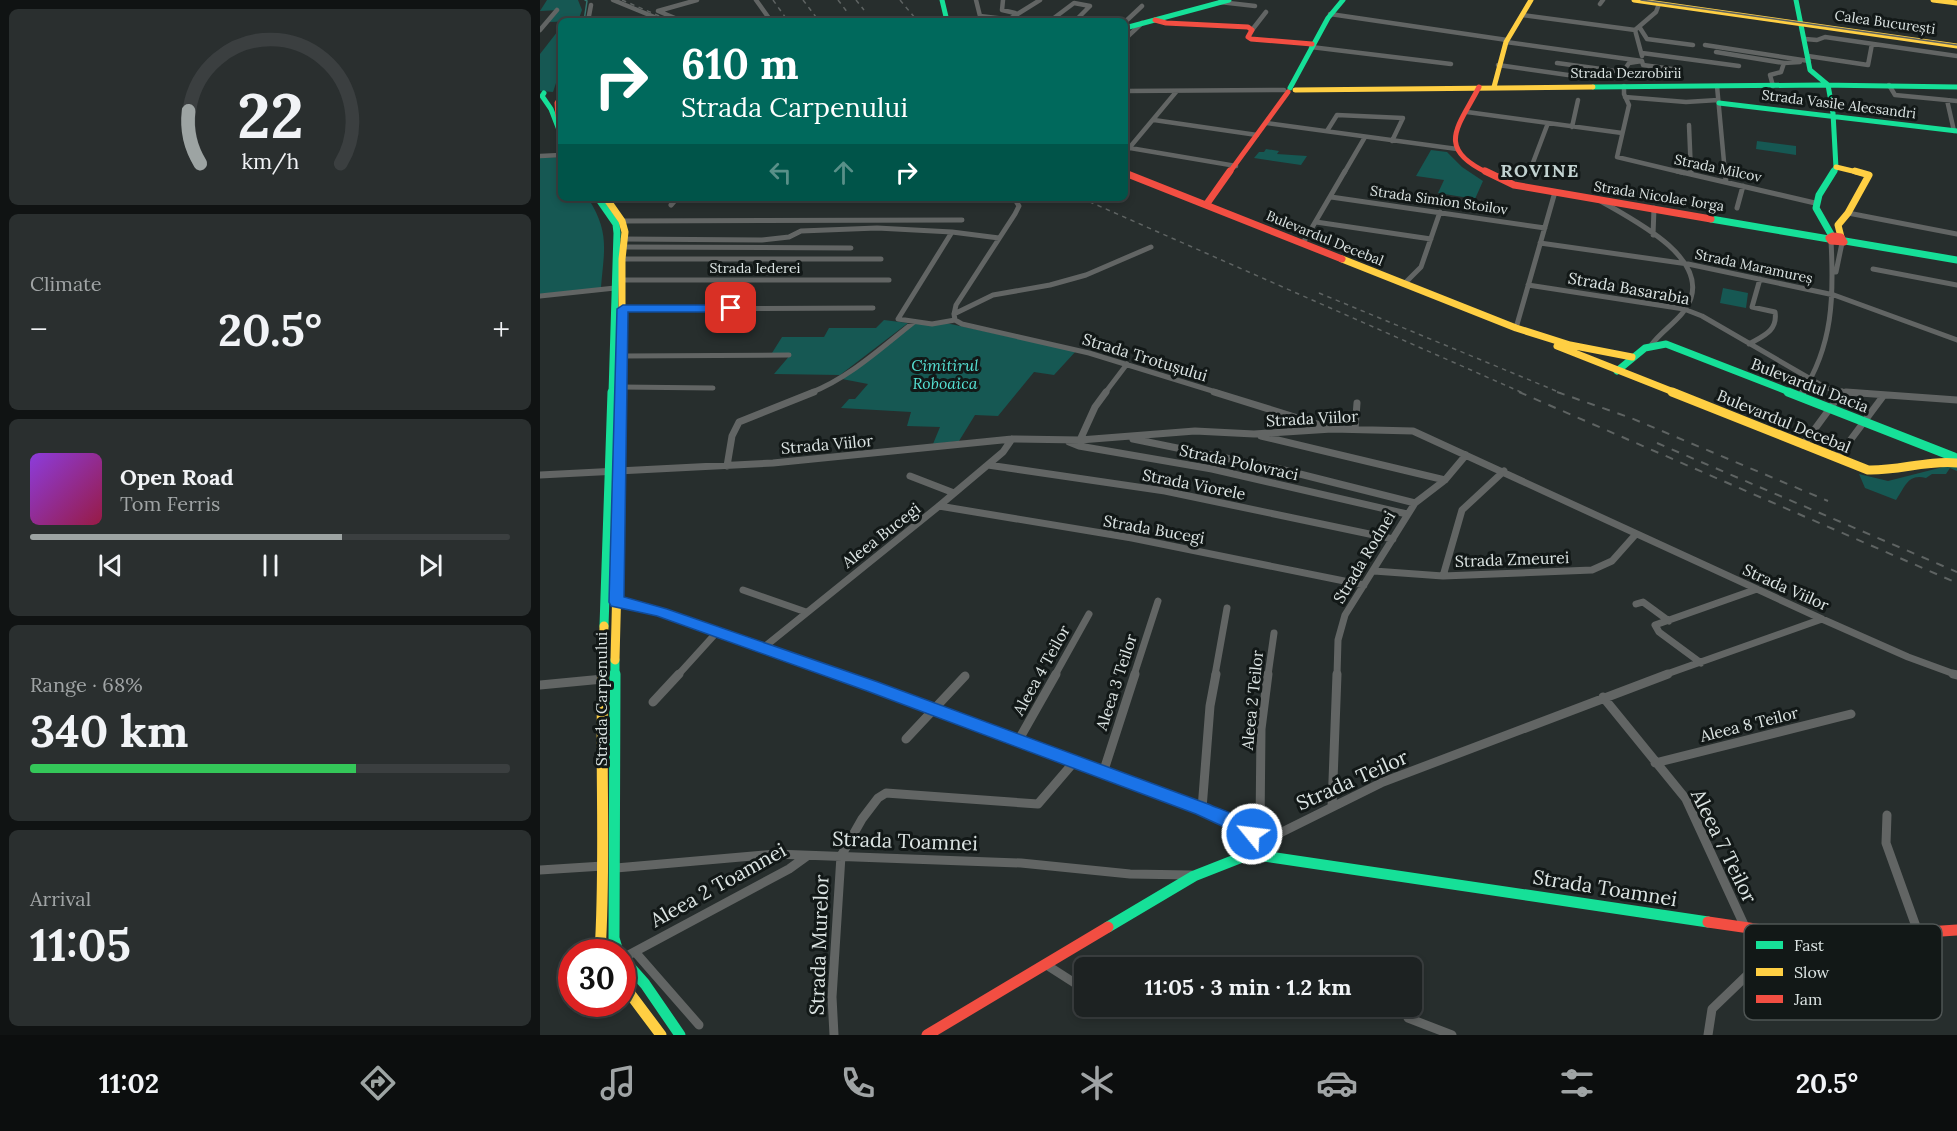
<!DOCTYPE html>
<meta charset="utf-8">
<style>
body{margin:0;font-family:Lora,serif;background:#2a2f2f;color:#f1f3f6;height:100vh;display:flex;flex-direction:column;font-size:22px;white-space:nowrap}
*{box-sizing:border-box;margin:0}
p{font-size:20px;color:#a0a4a5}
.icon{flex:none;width:33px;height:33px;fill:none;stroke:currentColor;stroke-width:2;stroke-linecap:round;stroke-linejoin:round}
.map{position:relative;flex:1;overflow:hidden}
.side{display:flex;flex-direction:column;gap:9px;padding:9px;background:#101313;width:540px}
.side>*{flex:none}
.guide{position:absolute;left:18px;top:18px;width:570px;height:183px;border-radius:9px;box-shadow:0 3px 9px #0003,0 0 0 2px #3b3f40;background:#00695c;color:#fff;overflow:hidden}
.speed{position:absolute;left:18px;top:939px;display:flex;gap:12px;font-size:30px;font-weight:700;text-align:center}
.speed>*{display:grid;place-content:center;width:78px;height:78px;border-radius:50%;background:#1d2222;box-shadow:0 3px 9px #0003,0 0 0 2px #3b3f40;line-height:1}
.speed .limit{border:9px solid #d22;background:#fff;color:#111}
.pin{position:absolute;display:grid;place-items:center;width:51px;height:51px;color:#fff;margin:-26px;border-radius:12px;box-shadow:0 3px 9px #0006}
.me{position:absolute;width:66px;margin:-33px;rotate:299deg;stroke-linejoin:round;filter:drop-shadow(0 0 4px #0008)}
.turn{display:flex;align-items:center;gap:21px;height:126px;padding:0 24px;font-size:27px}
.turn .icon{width:78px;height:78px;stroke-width:2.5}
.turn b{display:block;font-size:42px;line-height:51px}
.lanes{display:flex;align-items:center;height:57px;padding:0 24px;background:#0003;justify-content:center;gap:30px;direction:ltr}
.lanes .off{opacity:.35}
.big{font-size:45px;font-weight:800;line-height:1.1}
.side .widget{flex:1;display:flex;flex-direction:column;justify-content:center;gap:9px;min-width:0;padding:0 21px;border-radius:9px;background:#2a2f2f}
.side .dial{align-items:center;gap:0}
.dial svg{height:156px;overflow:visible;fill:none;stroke:#3b3f40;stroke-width:7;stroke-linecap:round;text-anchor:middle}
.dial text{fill:#f1f3f6;stroke:none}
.song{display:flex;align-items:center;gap:18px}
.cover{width:72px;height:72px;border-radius:9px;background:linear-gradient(135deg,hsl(270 70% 55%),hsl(340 70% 35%))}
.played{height:6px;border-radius:3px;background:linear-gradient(90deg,#9da4a3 65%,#3b3f40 65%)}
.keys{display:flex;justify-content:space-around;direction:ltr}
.heat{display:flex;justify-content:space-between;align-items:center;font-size:33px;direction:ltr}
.charge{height:9px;border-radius:4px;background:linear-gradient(90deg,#34c759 68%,#3b3f40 0)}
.trip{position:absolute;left:534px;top:957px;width:348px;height:60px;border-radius:9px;background:#1d2222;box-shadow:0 3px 9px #0003,0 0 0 2px #3b3f40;font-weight:800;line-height:60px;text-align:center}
.tab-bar{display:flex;height:96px;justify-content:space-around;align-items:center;background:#0c0e0e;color:#a0a4a5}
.tab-bar .icon{width:42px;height:42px}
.tab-bar .on{color:#9da4a3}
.tab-bar b{font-size:27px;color:#f1f3f6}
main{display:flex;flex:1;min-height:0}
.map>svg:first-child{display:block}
</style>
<main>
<section class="side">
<div class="widget dial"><svg viewBox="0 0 100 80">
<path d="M14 69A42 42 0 1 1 86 69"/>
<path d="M14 69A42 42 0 0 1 8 42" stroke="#9da4a3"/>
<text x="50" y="56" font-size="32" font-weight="700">22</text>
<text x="50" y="72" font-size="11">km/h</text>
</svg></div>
<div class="widget"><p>Climate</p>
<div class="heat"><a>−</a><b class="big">20.5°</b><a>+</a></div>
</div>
<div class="widget">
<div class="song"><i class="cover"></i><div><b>Open Road</b><p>Tom Ferris</p></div></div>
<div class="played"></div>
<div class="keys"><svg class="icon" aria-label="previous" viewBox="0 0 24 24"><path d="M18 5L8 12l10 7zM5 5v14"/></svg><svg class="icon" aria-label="pause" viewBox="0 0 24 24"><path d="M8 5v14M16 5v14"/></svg><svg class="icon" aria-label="next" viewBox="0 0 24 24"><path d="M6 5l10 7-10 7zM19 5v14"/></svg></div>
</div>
<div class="widget"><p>Range · 68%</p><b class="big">340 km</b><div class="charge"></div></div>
<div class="widget"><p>Arrival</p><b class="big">11:05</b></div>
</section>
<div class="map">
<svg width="1417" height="1035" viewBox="0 0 1417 1035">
<rect width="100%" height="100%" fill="#272e2d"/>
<path fill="#165853" d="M7,0h31l4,10 -4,11 -29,1 10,-12 -19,1z
M21,27v41l-8,24 -13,-1v-37z
M1217,141l39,5v9l-40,-6z
M726,149l13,2 -2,3 30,2 -6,9 -47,-7 5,-6h5z
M891,150l16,2 15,15 21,14 -8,18 -37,-6 6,-13 -28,-4z
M21,157v41h27c22,35 16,51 13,90l-61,6v-136z
M1183,288l25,5 -2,15 -26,-5z
M344,320l24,3 -68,52 -66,-1 17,-20 -19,-1 10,-16h42l5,-9h47z
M406,323l130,28 -22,24 -20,-3 -36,44 -23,-1 -16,26 -26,3 7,-17 -33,-1 4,-14 -70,-4 8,-9h6l13,-15 -26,-5 73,-55z
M1407,466l10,1v4l-7,-3 -4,6h-14l-6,4c-18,-5 -21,9 -30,22l-31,-12 -6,-14 29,7z"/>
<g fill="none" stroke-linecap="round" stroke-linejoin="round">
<path stroke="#32746e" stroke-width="1.5" d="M44,21l3,-20 -2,-1
M19,89l2,-3"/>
<path stroke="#626564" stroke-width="4.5" d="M73,0l51,21
M216,0l15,21
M436,0l4,16 41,5
M463,0l-1,10 13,3
M680,2l35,4
M1060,4l3,-4
M118,11l39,-11
M118,11l24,10
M790,14l177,26
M982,15l113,15 21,-18 3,-8
M468,20l32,-20
M48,21l3,-16
M510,21l24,-18 16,3 -15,15
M585,22l17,-16
M1100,28l7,11 46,6
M0,30l17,-20
M712,30l14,-18
M1095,30l7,26
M585,39l17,-16
M1265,39l12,1 8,-3 132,19
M966,42l136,19
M1165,45l104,16
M771,47l140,17
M1176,52l68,11 16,-1
M1102,53l97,13
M1268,56l60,9 4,-21
M1017,63l66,9 6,-9 13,-2 1,4 36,5
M958,65l70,10
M1349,85l6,10 62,6
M1084,86v8l5,11 -12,52 67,16
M1177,86l8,87
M1233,86l-3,-11 11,-3 3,-9
M585,91l159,-1
M1085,97l61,5 32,-2
M1407,100l7,31
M927,112l155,21
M614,120l103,15
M727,123l190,26
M1149,125l2,48
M1032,127l6,-27
M787,131l10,-16 66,3 -11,23
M590,148l106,18
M585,153l51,-61
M0,156l21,-1
M804,173l21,-36
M989,173l19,-50"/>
<path stroke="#626564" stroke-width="5" d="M1137,171l138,32
M1151,171v3
M1185,171l1,11
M791,197l214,31
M1059,200c30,18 106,54 92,98 -6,19 -28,31 -39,46
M131,205l6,-7
M1197,208l6,-22
M1308,213l109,21
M82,221l340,-1
M776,222l115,17
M1113,235l1,-27
M83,239l139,1 27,-3 12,-6 76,-3 75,4
M763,243l42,-72
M1000,243l148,21 146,31 123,45
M82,247l229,1
M82,259h259
M1333,269l84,16
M1296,272l6,-29
M81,280h268
M864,284l17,-17 19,-55
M988,285l156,24 18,7 119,69 14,6 32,2
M0,296l75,-8
M83,309l250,-1
M414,314l1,6 7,4 127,29 130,40
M414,314l39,-19 57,-10 36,-10 65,-28
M414,314l2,-9 59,-91 4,-8 -5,-8
M415,320l-23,4 -34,-5 54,-87 47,6
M976,328l39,-136
M1209,344c14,-8 29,-13 26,-32l-23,-5 8,-28
M83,356l166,-1
M81,387l92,1
M270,393c39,-15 71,-45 104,-71
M565,393l22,-29
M1262,393c31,-47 32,-97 29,-152"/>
<path stroke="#626564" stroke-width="7" d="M674,392l113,35
M1306,392l111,8
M1260,397l3,-5
M815,429l2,-26
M721,436l184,44
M593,439l147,30 135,34
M540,440l15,-33 11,-15
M529,442l10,4 133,23 195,45
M1263,445l39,-53
M1297,458l47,-63
M448,465l177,26 228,48
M187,466l5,-30 7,-14 75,-30
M0,475l233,-12 239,-24 68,1 115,-9 59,3 78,-5 81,2 409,188 86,38 49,18
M370,476l44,17
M399,506l193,32 232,47
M834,571l69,5 149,-6 20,-9 24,-27
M903,576l19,-66 42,-39
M203,590l63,22
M76,602l15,1 31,10 176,62
M1096,604l7,-2 26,19
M223,648l176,-142 64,-54 9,-13
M1161,663l-42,-31 -4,-7 102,-36
M138,675l39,-43
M515,675l34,-61
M594,675l24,-74
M675,675l12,-67
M728,675l6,-42
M797,675l1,-35 7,-25 70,-112 30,-23 21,-25
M1124,675l158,-56"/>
<path stroke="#626564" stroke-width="9" d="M294,674l368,135 39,18 21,15
M1413,674l4,1
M0,685l63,-6
M1063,697l83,102 59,128
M113,702l26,-28
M366,739l59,-63
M478,741l38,-67
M1115,763l196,-49
M563,773l32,-99
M792,807l5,-133
M662,809l8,-103 6,-32
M1347,815l-1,28 32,89
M722,842l-2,-14 1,-99 7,-55
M710,854l12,-12 121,-60 285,-108
M76,868l159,-14 246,9 109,11 61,1
M0,870l63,-4
M96,953l63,72
M83,958l166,-89 18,-13
M505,964l39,25
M868,1018l44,17
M294,1035l-2,-38 9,-141 21,-37 16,-21 8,-5 152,11 36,-42
M1168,1035l4,-26 78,-75"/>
<path stroke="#16e098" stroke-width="5" d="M402,0l5,21
M1256,0l14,70 18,15 5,28 3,55 -3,5
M585,28l104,-28
M1053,87l228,-2 136,2
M750,88l38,-70 15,-18
M4,93l-2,3 9,13 10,26
M1179,103l238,28"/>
<path stroke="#16e098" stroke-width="7" d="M58,198l18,26 1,9 -5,160
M1171,219l118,20
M1292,236l-16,-28 3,-13 15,-24
M1305,241l112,19
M1077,371l28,-23 21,-4 126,49"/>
<path stroke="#16e098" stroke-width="9" d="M1248,392l166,65
M64,626l8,-234
M75,675v-15"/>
<path stroke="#16e098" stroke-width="11" d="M75,674l-1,264 4,14
M568,927l86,-51 56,-22 458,68
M82,958l23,26 35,51"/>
<path stroke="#ffcf43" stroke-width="5" d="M1094,0l323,46
M1393,0l24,3
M954,87l12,-45 25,-42
M755,90l298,-3
M1296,167l25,6"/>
<path stroke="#ffcf43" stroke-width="7" d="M66,198l16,23 3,11 -3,27v134
M1301,237l-3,-12 10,-12 21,-38 -14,-4
M802,259l174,69 54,17 62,12
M1017,346l119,47"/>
<path stroke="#ffcf43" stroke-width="9" d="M1132,392l196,78c30,1 59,-10 89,-7
M75,660l7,-268
M63,675l1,-49"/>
<path stroke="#ffcf43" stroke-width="11" d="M60,952c6,-93 0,-185 3,-278
M82,983l39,52"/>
<path stroke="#f24e42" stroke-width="5" d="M615,20l11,3 82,4 4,3 -4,7 3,2 61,5
M939,87c-20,39 -45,61 9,86
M18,116l-1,-13 4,-6
M689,173l59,-81"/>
<path stroke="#f24e42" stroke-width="7" d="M945,171l29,14 197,34
M585,173l217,86
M666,205l24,-34
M1293,236l8,1 3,5 -13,-1 -2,-3z"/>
<path stroke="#f24e42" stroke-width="11" d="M1168,922l82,12 62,3 105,-7
M387,1035l181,-108"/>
<path stroke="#5e6362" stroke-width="1.5" d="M1101,0l316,45"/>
<path stroke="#5e6362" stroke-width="1.5" stroke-dasharray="4.5 4.5" stroke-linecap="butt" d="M82,0l49,21
M233,0l15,21
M263,0l16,21
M298,0l10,13
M316,0l8,10
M360,0l15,18
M541,198l442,195
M779,293l242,100"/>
<path stroke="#5e6362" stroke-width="2" stroke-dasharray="8 8" stroke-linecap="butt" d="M979,392l438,191
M1017,392l74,26 197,83
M1117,443l300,129"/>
</g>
<path fill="#1a73e8" stroke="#114b97" stroke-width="1.5" d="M83,305h108l5,3 -5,4h-103l-4,285 43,12 211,73 330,122c16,7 44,14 52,30l-2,6 -6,2 -7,-2 -10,-8 -39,-18 -329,-123 -210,-75 -46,-10 -2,-4 8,-293z"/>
<g text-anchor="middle" stroke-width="6" stroke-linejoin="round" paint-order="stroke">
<g font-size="14" fill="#dce4e3" stroke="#121817">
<text transform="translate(1345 22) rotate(8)" y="5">Calea București</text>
<text x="1086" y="78">Strada Dezrobirii</text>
<text transform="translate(1299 104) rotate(7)" y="5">Strada Vasile Alecsandri</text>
<text transform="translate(1178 168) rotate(12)" y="5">Strada Milcov</text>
<text transform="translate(1119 196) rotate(9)" y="5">Strada Nicolae Iorga</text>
<text transform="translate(899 200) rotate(8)" y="5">Strada Simion Stoilov</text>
<text transform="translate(785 238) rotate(22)" y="5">Bulevardul Decebal</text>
<text transform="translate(1214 266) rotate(12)" y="5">Strada Maramureș</text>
<text x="215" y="273">Strada Iederei</text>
</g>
<g font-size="16" fill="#dce4e3" stroke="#121817">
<text transform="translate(1089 288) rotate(10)" y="6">Strada Basarabia</text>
<text transform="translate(605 357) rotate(17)" y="6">Strada Trotușului</text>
<text transform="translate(1270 385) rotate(21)" y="6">Bulevardul Dacia</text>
<text transform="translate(772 418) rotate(-3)" y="6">Strada Viilor</text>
<text transform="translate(1244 421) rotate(22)" y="6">Bulevardul Decebal</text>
<text transform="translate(287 444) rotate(-5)" y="6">Strada Viilor</text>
<text transform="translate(699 462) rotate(12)" y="6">Strada Polovraci</text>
<text transform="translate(654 484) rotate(11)" y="6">Strada Viorele</text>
<text transform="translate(614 529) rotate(10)" y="6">Strada Bucegi</text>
<text transform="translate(341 535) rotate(-38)" y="6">Aleea Bucegi</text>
<text transform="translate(824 557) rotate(-59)" y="6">Strada Rodnei</text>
<text transform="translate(972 559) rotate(-2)" y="6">Strada Zmeurei</text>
<text transform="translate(1246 587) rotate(24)" y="6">Strada Viilor</text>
<text transform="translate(501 670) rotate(-61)" y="6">Aleea 4 Teilor</text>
<text transform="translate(576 682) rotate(-72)" y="6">Aleea 3 Teilor</text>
<text transform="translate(61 699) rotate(-90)" y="6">Strada Carpenului</text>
<text transform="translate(712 700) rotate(-84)" y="6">Aleea 2 Teilor</text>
<text transform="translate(1209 724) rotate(-14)" y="6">Aleea 8 Teilor</text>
</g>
<g font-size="16" font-style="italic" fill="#55e0d3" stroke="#121817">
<text x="405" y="371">Cimitirul<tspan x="405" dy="18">Roboaica</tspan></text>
</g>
<g font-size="18" font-weight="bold" letter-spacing="1.5" fill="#c2d2d0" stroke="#121817">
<text x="1000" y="177">ROVINE</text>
</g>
<g font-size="20" fill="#dce4e3" stroke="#121817">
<text transform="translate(812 780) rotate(-24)" y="7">Strada Teilor</text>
<text transform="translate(365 841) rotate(2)" y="7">Strada Toamnei</text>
<text transform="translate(1184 846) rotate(64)" y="7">Aleea 7 Teilor</text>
<text transform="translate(178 885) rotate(-29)" y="7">Aleea 2 Toamnei</text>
<text transform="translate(1065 888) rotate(9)" y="7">Strada Toamnei</text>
<text transform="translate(279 945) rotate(-88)" y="7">Strada Murelor</text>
</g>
</g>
<rect x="1204" y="924" width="198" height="96" rx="9" fill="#121817" stroke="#4f5554" stroke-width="1.5"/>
<rect x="1216" y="941" width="27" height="8" fill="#16e098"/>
<rect x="1216" y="968" width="27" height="8" fill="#ffcf43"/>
<rect x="1216" y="995" width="27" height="8" fill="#f24e42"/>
<g font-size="16" fill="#dce4e3">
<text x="1254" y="951">Fast</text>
<text x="1254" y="978">Slow</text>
<text x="1254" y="1005">Jam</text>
</g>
</svg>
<div class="speed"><div class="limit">30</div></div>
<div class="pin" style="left:191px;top:308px;background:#d93025"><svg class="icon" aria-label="arrive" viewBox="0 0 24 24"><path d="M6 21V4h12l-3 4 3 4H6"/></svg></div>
<svg class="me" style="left:712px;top:834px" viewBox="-20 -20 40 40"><circle r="17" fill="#1a73e8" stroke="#fff" stroke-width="3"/><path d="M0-11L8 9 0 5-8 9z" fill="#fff"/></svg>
<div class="trip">11:05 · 3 min · 1.2 km</div>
<div class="guide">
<div class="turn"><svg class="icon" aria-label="right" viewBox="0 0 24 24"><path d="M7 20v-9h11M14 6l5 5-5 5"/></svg><div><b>610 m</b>Strada Carpenului</div></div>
<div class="lanes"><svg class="icon off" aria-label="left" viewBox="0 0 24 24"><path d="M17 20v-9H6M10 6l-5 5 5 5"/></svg><svg class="icon off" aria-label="ahead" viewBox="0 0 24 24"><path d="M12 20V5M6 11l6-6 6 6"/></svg><svg class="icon" aria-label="right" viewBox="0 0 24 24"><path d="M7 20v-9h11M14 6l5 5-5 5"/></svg></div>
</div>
</div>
</main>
<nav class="tab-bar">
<b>11:02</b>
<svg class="icon on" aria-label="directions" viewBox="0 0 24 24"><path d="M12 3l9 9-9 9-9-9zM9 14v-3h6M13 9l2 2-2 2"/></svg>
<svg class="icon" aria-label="music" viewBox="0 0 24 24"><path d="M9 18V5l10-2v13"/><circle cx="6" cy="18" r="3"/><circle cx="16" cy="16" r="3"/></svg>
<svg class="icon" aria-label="phone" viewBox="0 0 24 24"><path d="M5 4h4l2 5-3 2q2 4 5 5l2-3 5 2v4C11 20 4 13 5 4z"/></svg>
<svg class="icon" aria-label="climate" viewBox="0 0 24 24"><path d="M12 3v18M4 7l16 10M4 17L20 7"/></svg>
<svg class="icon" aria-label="car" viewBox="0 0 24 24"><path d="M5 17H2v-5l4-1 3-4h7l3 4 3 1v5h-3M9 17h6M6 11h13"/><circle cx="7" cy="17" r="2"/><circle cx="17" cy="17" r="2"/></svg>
<svg class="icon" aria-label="filters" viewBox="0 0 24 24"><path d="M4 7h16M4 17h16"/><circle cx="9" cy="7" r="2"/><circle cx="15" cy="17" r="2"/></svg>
<b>20.5°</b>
</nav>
